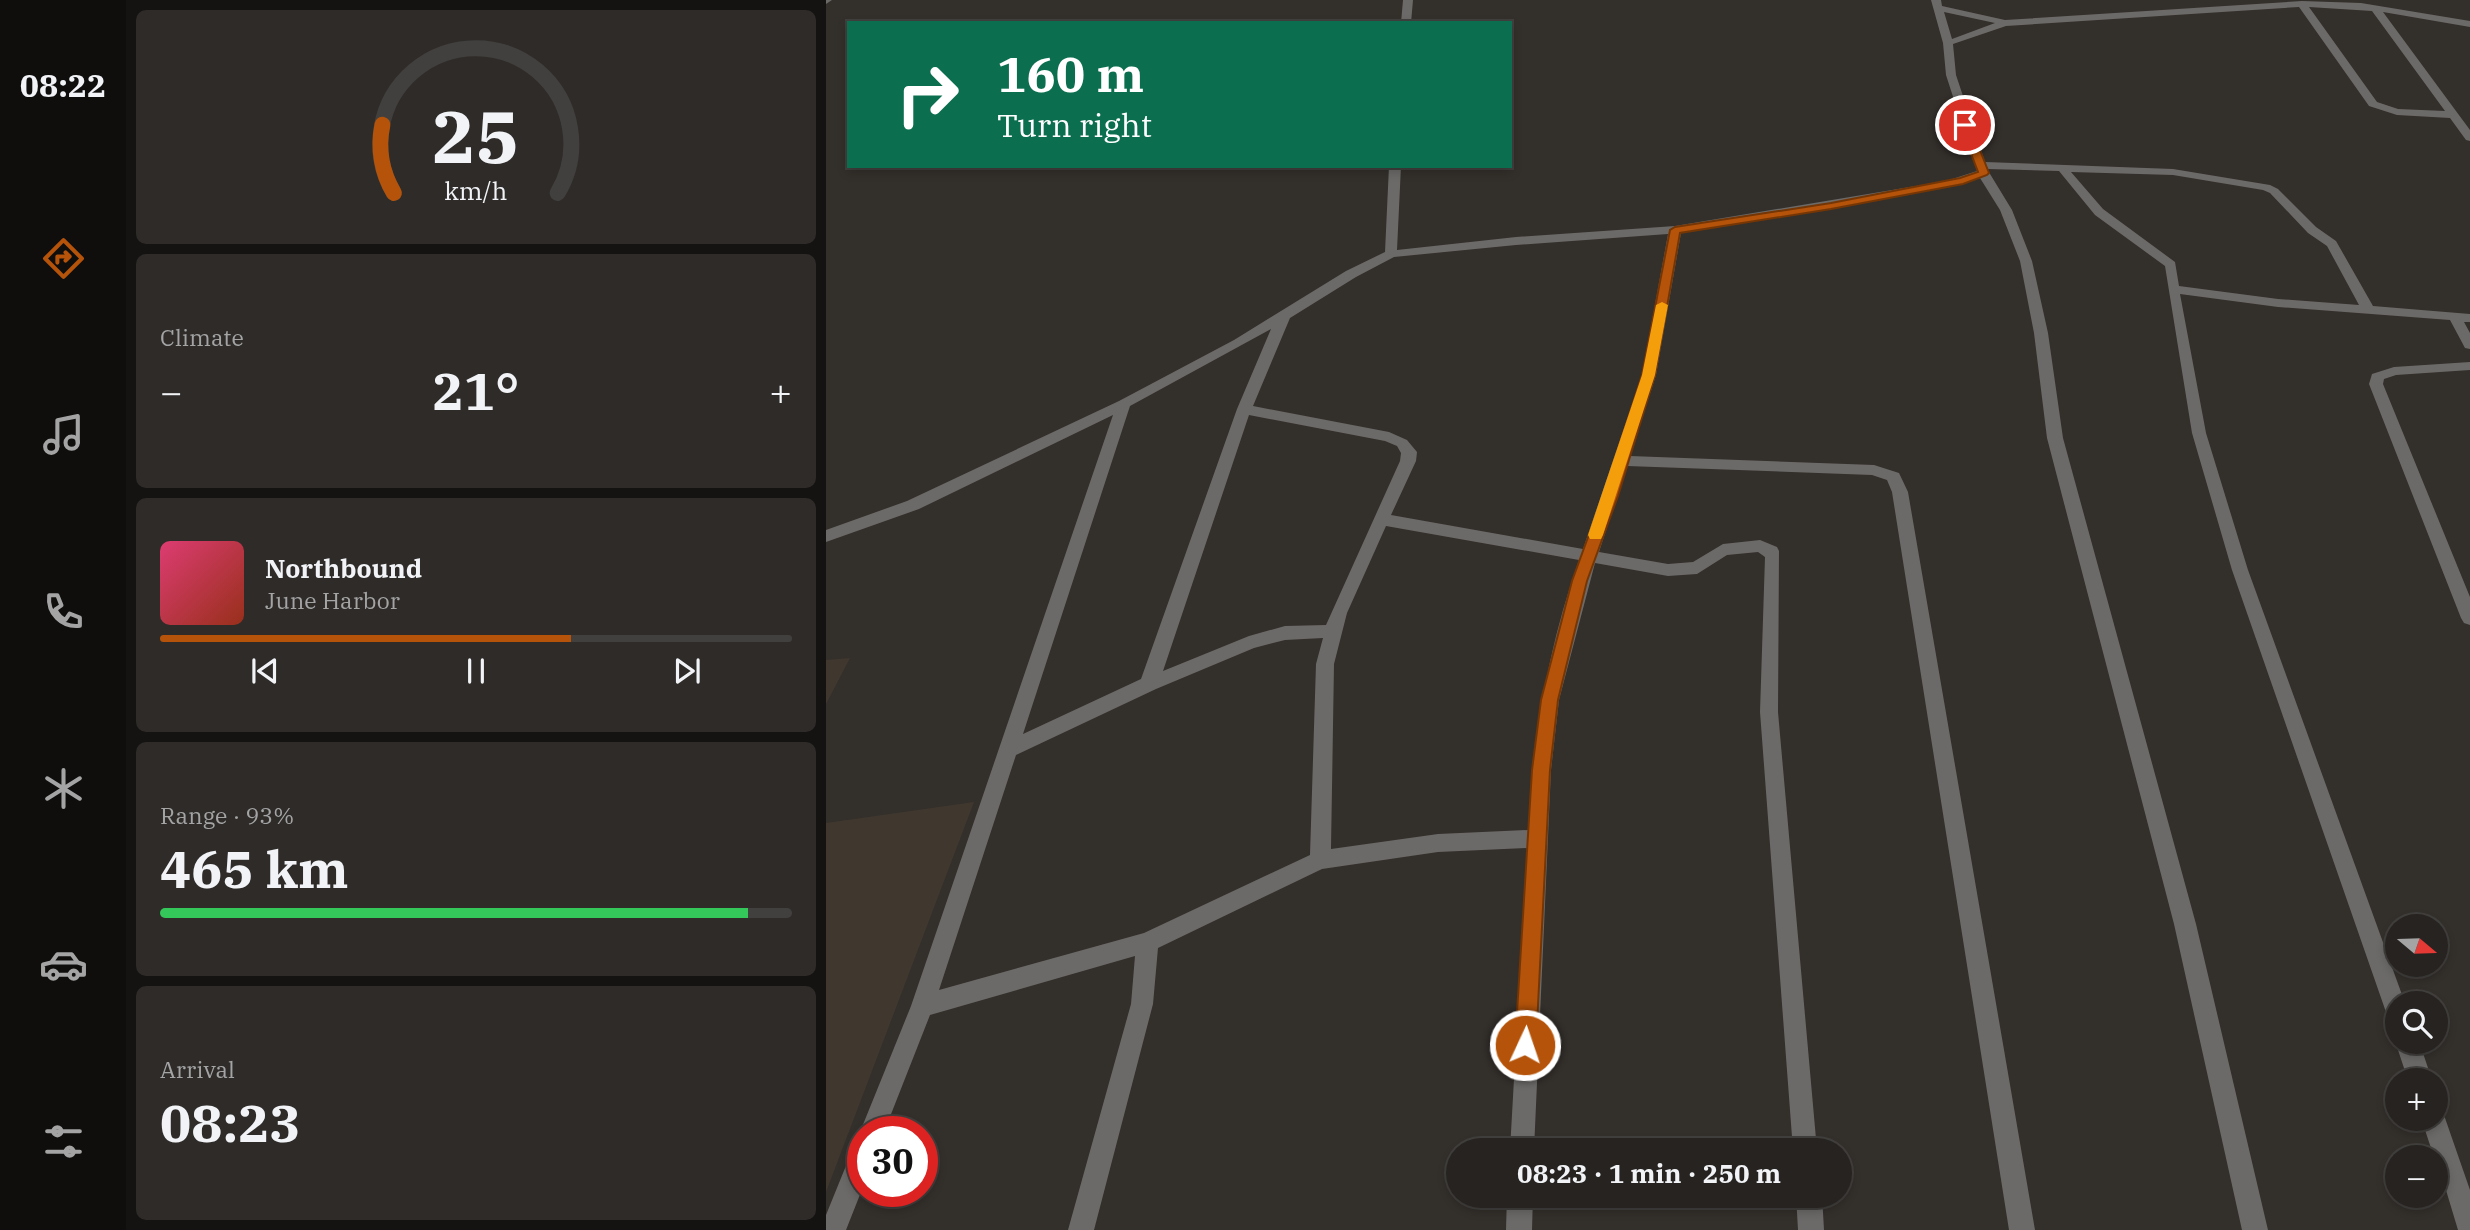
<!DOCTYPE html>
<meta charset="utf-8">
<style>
body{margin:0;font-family:"IBM Plex Serif",serif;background:#2e2b29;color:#f1f3f6;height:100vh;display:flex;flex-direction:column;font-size:26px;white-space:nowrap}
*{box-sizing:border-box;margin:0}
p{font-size:23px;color:#a4a4a5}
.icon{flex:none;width:38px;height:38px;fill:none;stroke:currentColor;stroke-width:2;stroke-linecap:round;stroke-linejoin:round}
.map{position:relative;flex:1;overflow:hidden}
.panel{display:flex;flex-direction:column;gap:10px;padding:10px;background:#151312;width:700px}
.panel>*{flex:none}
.banner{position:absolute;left:21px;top:21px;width:665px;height:147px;border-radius:0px;box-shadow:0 4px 10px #0003,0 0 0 2px #42403e;background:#0b6e4f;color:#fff;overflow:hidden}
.needle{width:46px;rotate:109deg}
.fabs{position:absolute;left:1559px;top:914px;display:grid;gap:14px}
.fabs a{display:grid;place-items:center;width:63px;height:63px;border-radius:50%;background:#262320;box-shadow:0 4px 10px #0003,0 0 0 2px #42403e;font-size:35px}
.speed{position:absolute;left:21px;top:1116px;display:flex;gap:14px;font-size:35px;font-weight:700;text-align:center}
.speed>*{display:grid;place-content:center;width:91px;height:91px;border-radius:50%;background:#262320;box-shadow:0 4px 10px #0003,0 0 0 2px #42403e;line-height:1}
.speed .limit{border:10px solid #d22;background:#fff;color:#111}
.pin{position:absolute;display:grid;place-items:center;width:60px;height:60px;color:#fff;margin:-30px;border:4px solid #fff;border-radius:50%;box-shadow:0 2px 7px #0007}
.me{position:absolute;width:77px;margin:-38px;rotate:3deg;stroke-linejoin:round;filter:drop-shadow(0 0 5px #0008)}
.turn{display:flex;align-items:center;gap:24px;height:147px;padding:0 35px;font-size:32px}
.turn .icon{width:91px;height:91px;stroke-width:2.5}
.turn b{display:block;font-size:49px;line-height:60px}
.big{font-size:52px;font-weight:700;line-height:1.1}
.panel .widget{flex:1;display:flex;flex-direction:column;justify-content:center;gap:10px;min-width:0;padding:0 24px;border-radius:10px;background:#2e2b29}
.panel .dial{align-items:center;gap:0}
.dial svg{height:182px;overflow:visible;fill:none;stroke:#42403e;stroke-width:7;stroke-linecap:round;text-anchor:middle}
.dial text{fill:#f1f3f6;stroke:none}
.song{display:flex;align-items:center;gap:21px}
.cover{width:84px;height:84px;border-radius:10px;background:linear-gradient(135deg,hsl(340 70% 55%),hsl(10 70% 35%))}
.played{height:7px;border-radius:4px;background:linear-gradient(90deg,#b45309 65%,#42403e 65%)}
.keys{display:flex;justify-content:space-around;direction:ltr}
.heat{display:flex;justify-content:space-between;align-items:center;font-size:38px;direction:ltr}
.charge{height:10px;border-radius:5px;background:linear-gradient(90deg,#34c759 93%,#42403e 0)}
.trip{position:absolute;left:620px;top:1138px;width:406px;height:70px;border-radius:35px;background:#262320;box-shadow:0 4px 10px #0003,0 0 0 2px #42403e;font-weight:700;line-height:70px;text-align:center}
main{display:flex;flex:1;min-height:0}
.menu{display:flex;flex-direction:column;width:126px;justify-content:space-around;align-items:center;background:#0f0e0d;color:#a4a4a5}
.menu .icon{width:49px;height:49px}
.menu .current{color:#b45309}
.menu b{font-size:32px;color:#f1f3f6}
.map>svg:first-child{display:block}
</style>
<main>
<nav class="menu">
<b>08:22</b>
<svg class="icon current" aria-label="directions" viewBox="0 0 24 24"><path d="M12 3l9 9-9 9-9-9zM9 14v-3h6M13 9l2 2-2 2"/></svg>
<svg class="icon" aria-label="music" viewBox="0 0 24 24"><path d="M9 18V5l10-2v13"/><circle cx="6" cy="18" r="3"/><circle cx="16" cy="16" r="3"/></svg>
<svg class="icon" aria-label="phone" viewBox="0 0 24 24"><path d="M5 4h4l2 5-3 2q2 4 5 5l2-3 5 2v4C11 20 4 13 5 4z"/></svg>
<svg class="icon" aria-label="climate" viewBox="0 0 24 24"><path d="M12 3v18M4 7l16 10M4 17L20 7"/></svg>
<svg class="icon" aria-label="car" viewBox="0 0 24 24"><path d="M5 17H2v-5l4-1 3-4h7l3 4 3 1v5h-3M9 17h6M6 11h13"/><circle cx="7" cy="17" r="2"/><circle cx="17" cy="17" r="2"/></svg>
<svg class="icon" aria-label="filters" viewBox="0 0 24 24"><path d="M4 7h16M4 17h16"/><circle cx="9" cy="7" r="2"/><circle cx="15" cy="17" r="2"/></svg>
</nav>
<section class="panel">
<div class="widget dial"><svg viewBox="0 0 100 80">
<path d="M14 69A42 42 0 1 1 86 69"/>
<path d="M14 69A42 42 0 0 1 9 39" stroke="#b45309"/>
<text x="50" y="56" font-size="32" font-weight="700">25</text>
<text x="50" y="72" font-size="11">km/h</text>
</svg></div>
<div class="widget"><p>Climate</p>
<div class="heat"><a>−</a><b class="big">21°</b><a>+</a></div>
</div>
<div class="widget">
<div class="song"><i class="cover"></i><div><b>Northbound</b><p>June Harbor</p></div></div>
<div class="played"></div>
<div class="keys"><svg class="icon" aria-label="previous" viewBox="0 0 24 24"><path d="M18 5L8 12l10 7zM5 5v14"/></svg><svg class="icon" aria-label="pause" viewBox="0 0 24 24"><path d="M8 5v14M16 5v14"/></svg><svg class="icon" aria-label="next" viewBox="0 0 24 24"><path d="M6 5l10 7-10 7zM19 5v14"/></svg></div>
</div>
<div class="widget"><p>Range · 93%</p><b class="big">465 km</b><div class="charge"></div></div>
<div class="widget"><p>Arrival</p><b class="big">08:23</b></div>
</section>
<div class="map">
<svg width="1644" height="1230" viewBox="0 0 1644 1230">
<rect width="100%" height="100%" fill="#332f2b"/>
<path fill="#40382f" d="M24,658l-24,46v-44z
M148,802l-148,390v-369z"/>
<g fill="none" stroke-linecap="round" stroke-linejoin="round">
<path fill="#6c6a68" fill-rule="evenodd" d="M0,0h6l-6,4z
M577,0h10l-2,23h-10z
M1105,0h10l1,6 63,14 297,-19 59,2 109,18v6l-87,-15 87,118v11l-4,-1 -16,-22 -53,-3 -28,-9 -70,-99 -293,19 -53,18 3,31 29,87 188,7 97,16 8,4 38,38 20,14 37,65 97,8v8h-6l6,11v16l-5,-1 -15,-28 -172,-13 -98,-13 26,139 42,137 157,433h-7v23l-8,-3 -3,-8 -155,-445 -40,-137 -27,-167 -70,-51 -36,-44 -72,-2 25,41 20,51 16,72 15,105 133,486 72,306h-26l-68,-306 -127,-486 -13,-105 -14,-72 -20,-51 -20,-32 -32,9 -267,46 -25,142 -26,81 244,9 25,8 9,19 127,738h-26l-117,-738 -5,-12 -15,-5 -245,-9 -28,86 69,12 25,-2 30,-18 37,-4 17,7 2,4 -1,161 39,438h-24l-33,-438 5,-155 -7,-5 -31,3 -30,19 -29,2 -73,-13 -36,137 -8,70 -17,380h-24l17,-302 -89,4 -116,17 -164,79 -5,56 -59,226h-26l63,-226 4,-48 -205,59 -46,117h-21v7l-3,-7 51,-126 202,-591 -194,94 -93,33v-12l81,-29 212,-100 115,-61 112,-69 39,-19 4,-86h12l-4,84 119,-13 159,-11 271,-45 31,-10 -31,-96 -3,-32zM1483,7l63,4 73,100 -47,-2 -21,-7zM1118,12l51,11 -43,16zM1245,172l102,3 90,15 7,3 38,40 19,13 32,59 -81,-6 -99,-13 -4,-24 -72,-53zM842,234l-26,141 -59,174 -192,-34 25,-54 1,-9 -10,-12 -18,-8 -136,-26 37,-88 66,-41 38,-20 122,-12zM445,329l-34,80 -96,270 -118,55 107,-328zM423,415l136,26 12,5 4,7 -1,8 -74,164 -41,1 -36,10 -86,35zM560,526l193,34c-31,87 -46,178 -51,270l-90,4 -107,15 3,-185 13,-51zM497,638l-7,26 -6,191 -166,78 -205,57 77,-235 140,-66 98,-41 31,-8z
M1644,362v8l-74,5 -12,4 -1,5 87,213v28l-6,-2 -3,-5 -92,-234 3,-10 22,-7z
M1572,1036v5h21l13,39h-24l-13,-39z
M1610,1107l6,2 3,9 25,72v40h-12l-22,-73h-2l-13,-39h15z
M37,1143v44l-17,43h-20v-15l28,-69z
M681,1195h26l-1,35h-26z
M970,1195h26l2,35h-26z"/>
</g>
<path fill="#b45309" stroke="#753606" stroke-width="2" d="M1139,122l5,3 19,48 -2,2 -24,9 -132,25 -151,24 -25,142 -37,121 -31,85 -29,119 -8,70 -14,275 -3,7 -8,3 -7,-3 -3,-7 17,-275 9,-70 31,-119 31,-85 39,-121 28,-145 5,-3 156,-24 129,-25 18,-6 -18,-47z"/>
<path fill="#f59e0b" d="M836,302l6,3 -13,70 -52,160 -2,4h-11l-2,-4 54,-160 14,-70z"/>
</svg>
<div class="fabs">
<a><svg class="needle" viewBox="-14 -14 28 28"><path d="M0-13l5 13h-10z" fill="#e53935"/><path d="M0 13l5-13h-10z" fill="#a4a4a5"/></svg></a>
<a><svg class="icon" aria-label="search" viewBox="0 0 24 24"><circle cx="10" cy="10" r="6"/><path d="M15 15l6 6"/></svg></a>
<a>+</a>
<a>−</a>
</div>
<div class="speed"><div class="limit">30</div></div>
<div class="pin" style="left:1139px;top:125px;background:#d93025"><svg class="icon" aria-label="arrive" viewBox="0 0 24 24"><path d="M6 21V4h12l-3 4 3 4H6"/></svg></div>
<svg class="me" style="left:699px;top:1045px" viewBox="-20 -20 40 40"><circle r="17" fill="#b45309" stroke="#fff" stroke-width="3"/><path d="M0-11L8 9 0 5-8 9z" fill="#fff"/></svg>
<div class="trip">08:23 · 1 min · 250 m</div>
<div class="banner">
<div class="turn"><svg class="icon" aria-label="right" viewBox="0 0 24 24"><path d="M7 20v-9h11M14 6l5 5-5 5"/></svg><div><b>160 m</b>Turn right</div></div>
</div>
</div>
</main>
